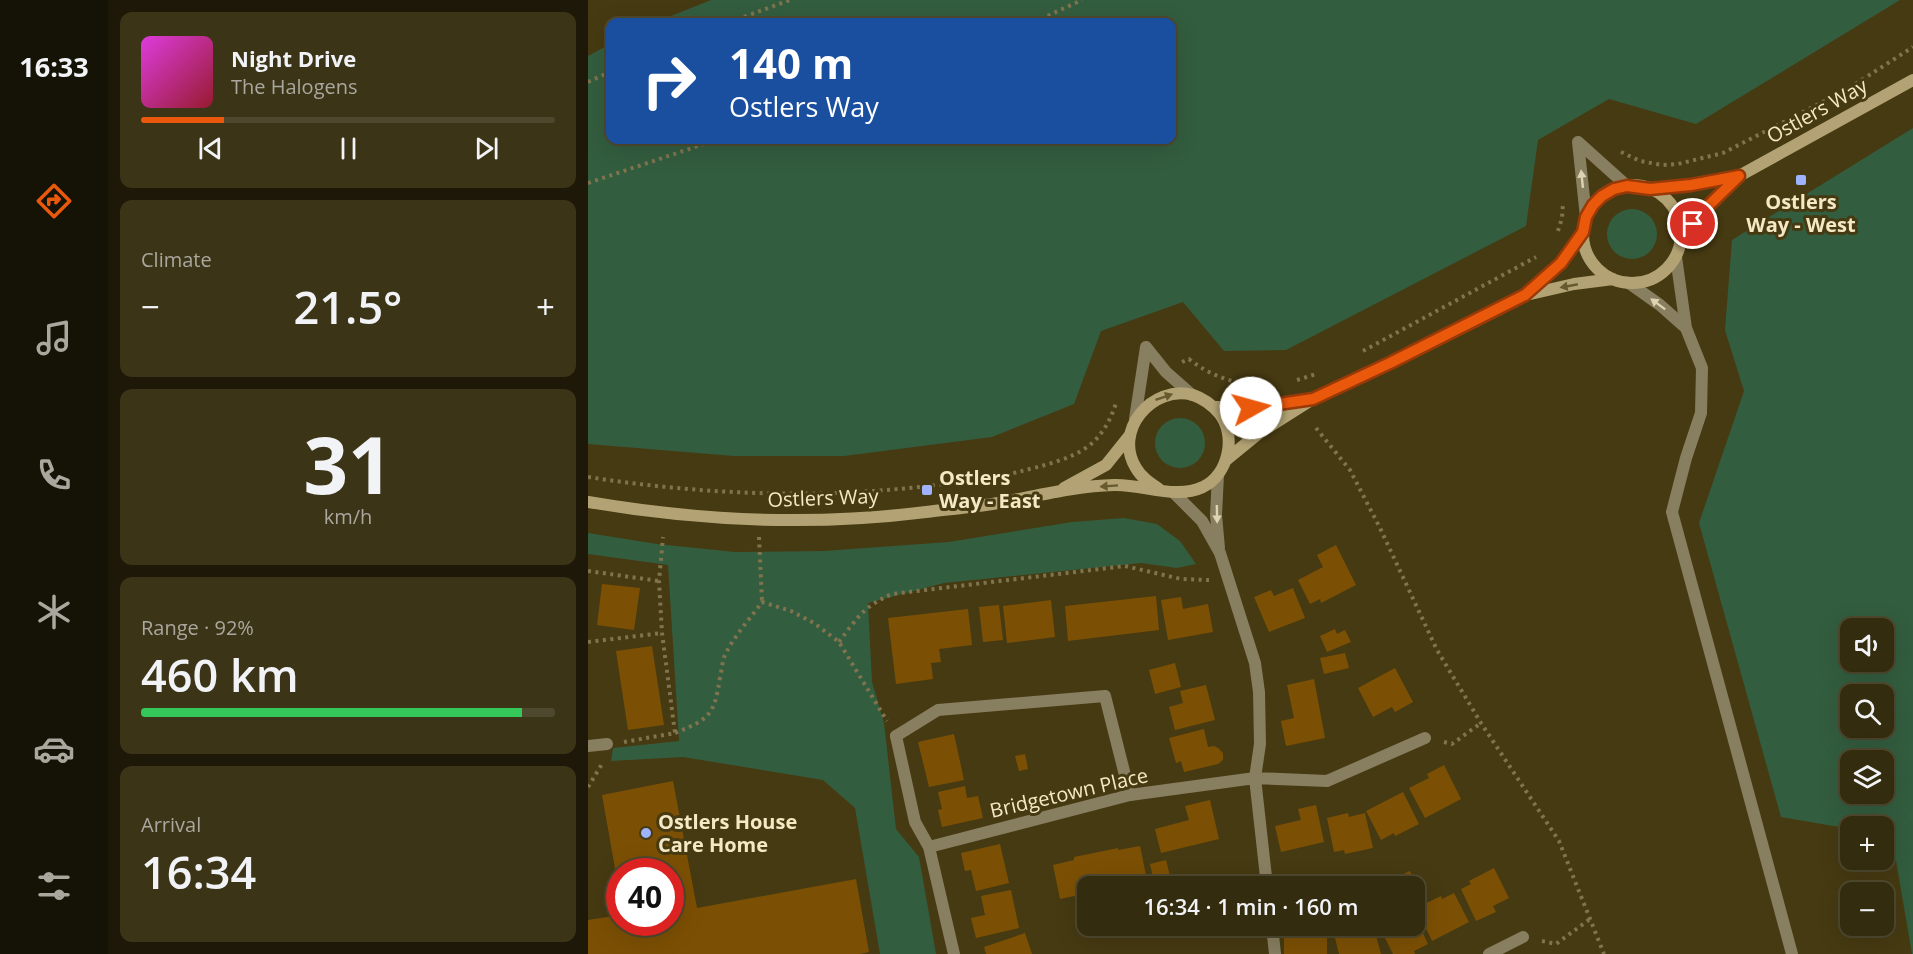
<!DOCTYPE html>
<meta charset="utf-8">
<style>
body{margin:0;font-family:"Open Sans",sans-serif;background:#3c3417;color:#f1f3f6;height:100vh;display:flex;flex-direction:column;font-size:22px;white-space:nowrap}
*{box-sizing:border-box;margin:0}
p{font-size:20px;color:#a9a79e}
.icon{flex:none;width:33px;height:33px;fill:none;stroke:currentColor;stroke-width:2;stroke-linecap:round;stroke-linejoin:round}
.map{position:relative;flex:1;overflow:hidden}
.panel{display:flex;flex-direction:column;gap:12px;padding:12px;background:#1d1808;width:480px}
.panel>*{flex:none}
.banner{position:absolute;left:18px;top:18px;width:570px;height:126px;border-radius:12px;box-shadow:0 6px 24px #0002,0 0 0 2px #4e482e;background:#1a4fa0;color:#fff;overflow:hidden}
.tools{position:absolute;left:1252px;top:618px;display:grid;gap:12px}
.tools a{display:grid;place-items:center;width:54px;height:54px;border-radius:12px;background:#342c0e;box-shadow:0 6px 24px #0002,0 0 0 2px #4e482e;font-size:30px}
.speed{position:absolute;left:18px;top:858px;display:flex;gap:12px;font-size:30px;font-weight:700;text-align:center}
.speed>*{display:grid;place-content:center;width:78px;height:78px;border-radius:50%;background:#342c0e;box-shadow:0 6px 24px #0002,0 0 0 2px #4e482e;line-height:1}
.speed .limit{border:9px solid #d22;background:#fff;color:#111}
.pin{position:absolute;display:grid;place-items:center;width:51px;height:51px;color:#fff;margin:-26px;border:3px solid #fff;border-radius:50%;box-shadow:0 2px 6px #0007}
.me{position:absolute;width:66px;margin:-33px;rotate:83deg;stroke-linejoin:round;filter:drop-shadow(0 0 4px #0008)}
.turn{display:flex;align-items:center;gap:21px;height:126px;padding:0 24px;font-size:27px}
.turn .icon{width:78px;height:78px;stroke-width:2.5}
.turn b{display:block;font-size:42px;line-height:51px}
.big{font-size:45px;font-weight:600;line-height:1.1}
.panel .widget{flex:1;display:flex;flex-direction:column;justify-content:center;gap:9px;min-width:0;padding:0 21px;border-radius:12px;background:#3c3417}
.panel .dial{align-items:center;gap:0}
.dial b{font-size:78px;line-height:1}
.song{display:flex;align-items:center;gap:18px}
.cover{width:72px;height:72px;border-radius:9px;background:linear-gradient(135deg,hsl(300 70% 55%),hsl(350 70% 35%))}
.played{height:6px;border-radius:3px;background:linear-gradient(90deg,#ea580c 20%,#4e482e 20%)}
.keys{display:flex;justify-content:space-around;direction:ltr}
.heat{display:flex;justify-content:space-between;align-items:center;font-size:33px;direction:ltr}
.charge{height:9px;border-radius:4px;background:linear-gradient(90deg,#34c759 92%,#4e482e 0)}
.trip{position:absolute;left:489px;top:876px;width:348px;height:60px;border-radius:12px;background:#342c0e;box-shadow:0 6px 24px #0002,0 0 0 2px #4e482e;font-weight:600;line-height:60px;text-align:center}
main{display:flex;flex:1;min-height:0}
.tab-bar{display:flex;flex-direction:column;width:108px;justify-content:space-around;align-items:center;background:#151206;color:#a9a79e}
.tab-bar .icon{width:42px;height:42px}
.tab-bar .selected{color:#ea580c}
.tab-bar b{font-size:27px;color:#f1f3f6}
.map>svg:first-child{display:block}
</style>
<main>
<nav class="tab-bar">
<b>16:33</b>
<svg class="icon selected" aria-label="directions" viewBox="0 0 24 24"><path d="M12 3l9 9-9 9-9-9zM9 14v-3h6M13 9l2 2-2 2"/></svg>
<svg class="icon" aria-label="music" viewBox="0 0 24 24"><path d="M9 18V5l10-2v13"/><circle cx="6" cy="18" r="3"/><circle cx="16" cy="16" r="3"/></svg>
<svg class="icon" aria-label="phone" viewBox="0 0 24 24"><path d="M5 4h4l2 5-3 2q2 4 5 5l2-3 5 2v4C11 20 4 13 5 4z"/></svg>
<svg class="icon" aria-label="climate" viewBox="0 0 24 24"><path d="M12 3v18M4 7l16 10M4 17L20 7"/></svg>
<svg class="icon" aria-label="car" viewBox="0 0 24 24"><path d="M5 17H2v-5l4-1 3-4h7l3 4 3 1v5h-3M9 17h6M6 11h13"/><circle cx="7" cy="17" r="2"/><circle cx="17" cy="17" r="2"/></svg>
<svg class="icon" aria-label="filters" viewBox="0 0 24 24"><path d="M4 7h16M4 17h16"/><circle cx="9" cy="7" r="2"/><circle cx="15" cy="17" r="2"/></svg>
</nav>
<section class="panel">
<div class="widget">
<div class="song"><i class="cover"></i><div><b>Night Drive</b><p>The Halogens</p></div></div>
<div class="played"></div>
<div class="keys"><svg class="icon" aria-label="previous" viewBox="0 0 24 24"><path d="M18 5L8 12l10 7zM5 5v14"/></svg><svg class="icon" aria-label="pause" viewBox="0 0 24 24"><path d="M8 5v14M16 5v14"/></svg><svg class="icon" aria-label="next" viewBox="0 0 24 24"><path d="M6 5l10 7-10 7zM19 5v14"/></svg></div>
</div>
<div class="widget"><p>Climate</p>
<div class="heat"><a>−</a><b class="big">21.5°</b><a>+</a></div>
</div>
<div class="widget dial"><b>31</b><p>km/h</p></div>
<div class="widget"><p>Range · 92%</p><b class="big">460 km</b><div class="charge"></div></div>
<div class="widget"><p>Arrival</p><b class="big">16:34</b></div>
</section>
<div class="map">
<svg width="1325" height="954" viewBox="0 0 1325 954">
<rect width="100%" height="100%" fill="#463a12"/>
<path fill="#335d3f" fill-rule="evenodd" d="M123,0h1189l-204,124 -87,-25 -71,41 -12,86 -240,124 -62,1 -41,-49 -82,29 -27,73 -82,33 -148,19h-110l-146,-12v-388l22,-12v96h562v-118h-516z
M1325,128v826h-1l-20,-117 -8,-2v-9h-33v3l-70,-12 -82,-294 45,-132 -19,-61 7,-90zM1296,628v34h-33v-34zM1296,694v34h-33v-34zM1296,760v34h-33v-34z
M1019 234a25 25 0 1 1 50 0a25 25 0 1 1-50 0Z
M567 443a25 25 0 1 1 50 0a25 25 0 1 1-50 0Z
M536,518l33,6 23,17 16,23 -19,4 -36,-5 -197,20 -76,20 4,79 12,41 12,106 23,28 17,97h-56l-25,-146 -32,-28 -140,-23 -72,4 2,-13 66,-7 -11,-176 -80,-11v-21l69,11 78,8 89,-1 125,-9 123,-20z"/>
<path fill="#7c5004" d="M748,545l20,40 -35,18 -1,-4 -10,5 -12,-24 25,-13 -6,-12z
M14,584l38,4 -6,42 -37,-5z
M705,588l12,30 -36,14 -15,-35 17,-7 3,6z
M568,596l3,34 -91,11 -3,-35z
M593,597l2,12 25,-5 5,28 -45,8 -7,-40z
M463,600l4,37 -48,6 -4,-37z
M411,605l4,35 -20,2 -4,-35z
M380,609l4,36 -33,4 2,13 -10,1 2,16 -37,5 -8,-66z
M747,629l2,5 8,-4 6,12 -24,10 -7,-16z
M64,646l12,79 -36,5 -12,-79z
M757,653l4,15 -25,6 -4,-16z
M587,663l6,24 -26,7 -6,-24z
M807,668l18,34 -18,10 -3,-5 -19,10 -15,-29z
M726,679l11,59 -39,8 -5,-25 13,-3 -7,-33z
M618,685l9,35 -40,10 -6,-23 14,-4 -3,-12z
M616,729l4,18 6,-1 4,2 5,5v7l-5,4 -34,8 -3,-11 -5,2 -7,-25z
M366,734l10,46 -35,7 -11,-45z
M437,754l3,15 -9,2 -4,-15z
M856,765l17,34 -36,19 -16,-30 20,-10 -2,-4z
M85,781l24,127 159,-29 13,73 -9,2h-272v-34l32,-5v7h50v-50h-50l-2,13 -16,-90z
M377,786l2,12 11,-2 5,22 -41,9 -4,-17 4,-1 -4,-17z
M815,792l16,32 -24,12 -1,-3 -13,7 -15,-29z
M622,800l9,39 -58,14 -6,-24 34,-9 -4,-14z
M728,805l8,37 -43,10 -6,-26 26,-6 -3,-11z
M760,813l1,4 16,-4 8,35 -28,6 -1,-4 -10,2 -7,-34z
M412,844l9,39 -33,8 -5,-21 -6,1 -4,-18z
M552,846l7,34 -23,6 -1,-8 -41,9 2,7 -24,5 -7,-34 21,-5v-3l44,-9v2z
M578,860l6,24 9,-2 2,4h-28l-5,-22z
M906,868l15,30 -16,8 3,6 -20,9 -15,-32 10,-5 -2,-3z
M822,871l5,11 -11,4 -5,-10z
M745,874l3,12h-27l-1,-6z
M423,890l8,38 -43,10 -5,-20 14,-3 -4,-19z
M866,893l15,29 -37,19 -16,-33 25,-12 1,3z
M829,920l11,24 -14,7 1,3h-22l-14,-28h35v-5z
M590,926h47l-44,11z
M786,928l7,26h-42l-4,-16z
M437,933l7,21h-46l-2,-7z
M696,938h43v16h-43z"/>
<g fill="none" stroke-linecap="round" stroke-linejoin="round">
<path stroke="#80744e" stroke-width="4" stroke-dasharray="3 4.5" stroke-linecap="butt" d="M142,22l60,-22
M446,22l48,-22
M0,82l22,-10
M1033,152l19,9 22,4 16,-1 45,-11 123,-63 67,-43
M0,183l128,-43
M970,231l4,-13 1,-15
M775,351l173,-94
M594,362l7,-3c19,15 38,22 62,26
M709,380l19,-6
M728,428l34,42 30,58 57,122 44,73 78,118 45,113
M0,477c110,17 220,22 331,10 33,-4 66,-7 99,-15 23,-6 53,-12 72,-27 13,-11 21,-26 26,-42
M171,537l3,65
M0,571l71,10
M0,642l74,-9
M251,642c18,-24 25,-36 53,-48l233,-28 56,13 28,1
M87,733c35,-14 39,-18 45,-55 2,-8 2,-16 5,-23 9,-19 25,-36 37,-53l29,9 23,12 25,19 48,79
M36,742l51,-9 -13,-100 -3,-52 4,-44
M856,742l8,2 29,-21
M0,787l14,-23
M954,941l14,3 34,-25"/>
<path stroke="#887e60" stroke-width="12" d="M1088,257l10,71 16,40 -1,45 -15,45 -14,54 120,442
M1041,283l31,22 26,23
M308,736l42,-26 167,-14 25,99"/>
<path stroke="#887e60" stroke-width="12" d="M990,142l8,75
M990,142l49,44
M558,347l20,25 26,23
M547,419l11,-72
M630,475l-2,40 3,33
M586,493l28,28 18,32 35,110 4,29 1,52 -5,34 12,108
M308,736l19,86 14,25 25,107
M0,746l19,-2
M341,847l201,-52 125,-17 72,3 98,-43
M684,926l3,28
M901,954l34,-17"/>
<path stroke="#b3a374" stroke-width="12" d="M995 234a49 49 0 1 1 98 0a49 49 0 1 1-98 0Z
M1062,189l41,-4 48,-9
M1092,240l26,-32 33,-32 174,-96
M938,295l48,-11 39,-5
M625,407h51l43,-7
M638,460l33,-27 54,-34 77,-36 135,-68 36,-32 22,-31
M476,488l42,-23 24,-30
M0,502c111,19 226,24 338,10 24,-3 48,-5 72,-9 39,-7 77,-17 116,-18 30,-1 61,15 89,2 26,-13 34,-52 16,-74 -7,-8 -17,-15 -26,-18 -41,-11 -80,36 -57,73 5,9 14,15 23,21"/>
</g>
<defs><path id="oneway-solid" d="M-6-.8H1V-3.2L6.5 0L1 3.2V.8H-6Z" transform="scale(1.5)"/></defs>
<g fill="#dfd4b1">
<use href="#oneway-solid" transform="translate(994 179) rotate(-96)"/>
<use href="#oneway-solid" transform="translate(1070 304) rotate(-143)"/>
<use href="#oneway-solid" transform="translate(629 514) rotate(89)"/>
</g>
<g fill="#675a2f">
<use href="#oneway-solid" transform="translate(981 286) rotate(169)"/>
<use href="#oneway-solid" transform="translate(576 397) rotate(-19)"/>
<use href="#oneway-solid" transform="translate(521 486) rotate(176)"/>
</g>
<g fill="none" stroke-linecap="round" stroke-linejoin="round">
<g stroke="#983908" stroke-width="15">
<path id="route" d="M663,408l62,-9 77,-36 135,-68 36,-32 22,-31 3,-15 7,-12 9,-9 12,-7 13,-3 23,3 41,-4 48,-9 -33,32 -13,16"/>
</g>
<use href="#route" stroke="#ea580c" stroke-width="10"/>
</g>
<g fill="#9fb3fd" stroke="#463a12" stroke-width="2">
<rect x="1207" y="174" width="12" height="12" rx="3"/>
<rect x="333" y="484" width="12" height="12" rx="3"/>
<circle cx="58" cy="833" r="6"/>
</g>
<g text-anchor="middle" stroke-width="6" stroke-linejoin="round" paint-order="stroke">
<g font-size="20" fill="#f5e9c5" stroke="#463a12">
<text transform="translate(1229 111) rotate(-29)" y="7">Ostlers Way</text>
<text transform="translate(235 498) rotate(-2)" y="7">Ostlers Way</text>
<text transform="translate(481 793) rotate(-13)" y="7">Bridgetown Place</text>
</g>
<g font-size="20" font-weight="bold" fill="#f5e9c5" stroke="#463a12" text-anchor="start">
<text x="1213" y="209" text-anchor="middle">Ostlers<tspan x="1213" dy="23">Way - West</tspan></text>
<text x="351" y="485">Ostlers<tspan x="351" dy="23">Way - East</tspan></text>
<text x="70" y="829">Ostlers House<tspan x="70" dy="23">Care Home</tspan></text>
</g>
</g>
</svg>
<div class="tools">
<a><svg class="icon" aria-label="sound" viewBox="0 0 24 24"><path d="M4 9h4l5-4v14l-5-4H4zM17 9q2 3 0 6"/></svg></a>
<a><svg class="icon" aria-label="search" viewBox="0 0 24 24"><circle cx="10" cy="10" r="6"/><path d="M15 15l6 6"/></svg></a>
<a><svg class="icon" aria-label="layers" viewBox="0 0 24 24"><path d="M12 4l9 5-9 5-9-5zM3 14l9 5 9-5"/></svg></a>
<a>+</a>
<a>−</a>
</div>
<div class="speed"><div class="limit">40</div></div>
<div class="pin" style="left:1105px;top:224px;background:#d93025"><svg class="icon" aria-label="arrive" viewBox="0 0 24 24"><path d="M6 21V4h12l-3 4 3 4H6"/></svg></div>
<svg class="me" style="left:663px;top:408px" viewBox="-20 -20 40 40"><circle r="19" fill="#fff"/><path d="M0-13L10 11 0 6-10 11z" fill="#ea580c"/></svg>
<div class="trip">16:34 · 1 min · 160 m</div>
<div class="banner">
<div class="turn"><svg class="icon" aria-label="right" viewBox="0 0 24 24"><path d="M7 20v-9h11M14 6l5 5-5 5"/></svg><div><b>140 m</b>Ostlers Way</div></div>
</div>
</div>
</main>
